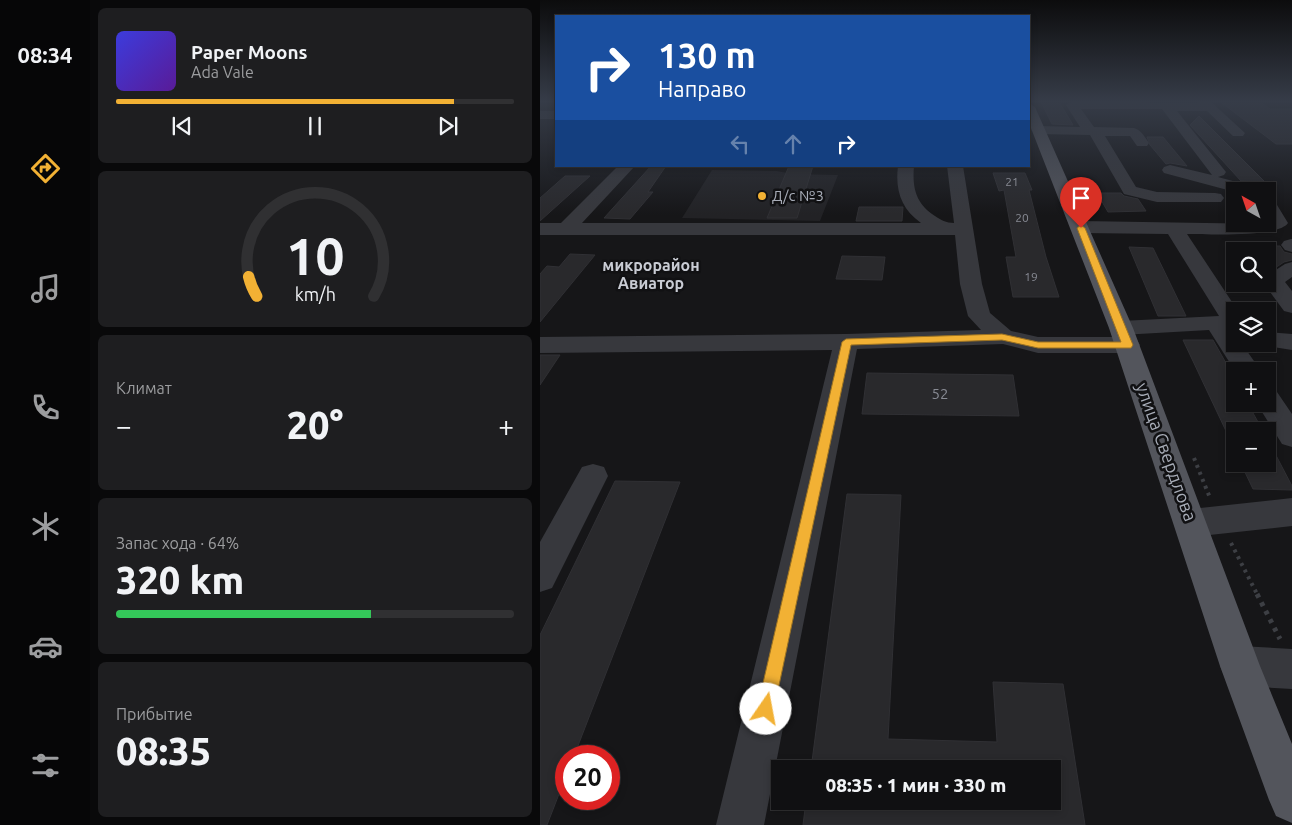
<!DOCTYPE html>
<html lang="ru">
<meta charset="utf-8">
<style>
body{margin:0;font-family:Ubuntu,sans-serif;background:#1e1e20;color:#f1f3f6;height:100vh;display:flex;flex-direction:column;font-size:19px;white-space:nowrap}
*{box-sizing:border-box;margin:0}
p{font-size:16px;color:#9c9d9f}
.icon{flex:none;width:28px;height:28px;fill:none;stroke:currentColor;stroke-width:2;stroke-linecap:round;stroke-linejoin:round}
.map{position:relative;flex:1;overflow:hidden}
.sheet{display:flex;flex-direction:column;gap:8px;padding:8px;background:#09090a;width:450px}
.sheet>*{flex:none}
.top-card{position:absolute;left:15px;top:15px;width:475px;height:152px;border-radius:0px;box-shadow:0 2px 8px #0003,0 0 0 1px #303032;background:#1a4fa0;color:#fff;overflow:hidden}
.needle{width:32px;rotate:320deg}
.tools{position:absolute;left:686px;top:182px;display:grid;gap:10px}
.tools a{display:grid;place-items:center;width:50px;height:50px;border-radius:0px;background:#101012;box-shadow:0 2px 8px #0003,0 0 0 1px #303032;font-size:25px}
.speed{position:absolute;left:15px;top:745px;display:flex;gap:10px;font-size:25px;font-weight:700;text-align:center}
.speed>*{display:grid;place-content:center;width:65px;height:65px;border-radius:50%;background:#101012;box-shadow:0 2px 8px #0003,0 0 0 1px #303032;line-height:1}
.speed .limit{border:8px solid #d22;background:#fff;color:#111}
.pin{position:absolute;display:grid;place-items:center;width:42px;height:42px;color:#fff;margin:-51px -21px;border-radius:50% 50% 50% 0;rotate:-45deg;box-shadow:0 0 5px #0007}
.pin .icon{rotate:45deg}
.me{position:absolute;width:55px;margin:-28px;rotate:12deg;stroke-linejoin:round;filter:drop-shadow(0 0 4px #0008)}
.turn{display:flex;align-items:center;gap:18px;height:105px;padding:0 20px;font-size:22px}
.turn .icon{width:65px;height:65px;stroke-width:2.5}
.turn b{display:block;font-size:35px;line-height:42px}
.lanes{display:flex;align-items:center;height:48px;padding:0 20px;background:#0003;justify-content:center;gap:25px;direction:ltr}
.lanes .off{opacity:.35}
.big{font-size:38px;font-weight:800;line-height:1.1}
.sheet .widget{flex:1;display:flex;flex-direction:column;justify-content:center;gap:8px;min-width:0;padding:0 18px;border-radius:8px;background:#1e1e20}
.sheet .dial{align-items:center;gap:0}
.dial svg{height:130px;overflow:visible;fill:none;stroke:#303032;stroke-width:7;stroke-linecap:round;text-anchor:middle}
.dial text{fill:#f1f3f6;stroke:none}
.song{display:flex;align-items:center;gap:15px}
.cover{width:60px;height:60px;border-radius:8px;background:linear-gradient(135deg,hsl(240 70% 55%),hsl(270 70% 35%))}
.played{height:5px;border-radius:2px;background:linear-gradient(90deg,#f2b134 85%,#303032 85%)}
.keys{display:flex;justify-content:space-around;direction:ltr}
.heat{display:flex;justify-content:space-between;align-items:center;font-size:28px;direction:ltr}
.charge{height:8px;border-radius:4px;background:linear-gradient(90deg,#34c759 64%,#303032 0)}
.trip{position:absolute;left:231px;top:760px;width:290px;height:50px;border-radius:0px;background:#101012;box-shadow:0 2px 8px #0003,0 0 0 1px #303032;font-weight:800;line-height:50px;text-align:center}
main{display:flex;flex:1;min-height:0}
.tabs{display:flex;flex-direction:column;width:90px;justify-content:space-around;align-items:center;background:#060607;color:#9c9d9f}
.tabs .icon{width:35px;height:35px}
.tabs .active{color:#f2b134}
.tabs b{font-size:22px;color:#f1f3f6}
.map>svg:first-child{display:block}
</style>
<main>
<nav class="tabs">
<b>08:34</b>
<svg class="icon active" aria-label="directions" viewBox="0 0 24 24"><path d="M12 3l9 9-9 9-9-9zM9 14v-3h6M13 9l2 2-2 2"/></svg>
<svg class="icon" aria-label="music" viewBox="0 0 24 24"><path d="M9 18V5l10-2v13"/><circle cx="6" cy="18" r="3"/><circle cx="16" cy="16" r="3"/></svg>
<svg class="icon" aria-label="phone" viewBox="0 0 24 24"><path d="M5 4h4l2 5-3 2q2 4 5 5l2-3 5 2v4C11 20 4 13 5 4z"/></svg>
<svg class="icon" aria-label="climate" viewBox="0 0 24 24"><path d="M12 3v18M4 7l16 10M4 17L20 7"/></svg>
<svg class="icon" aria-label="car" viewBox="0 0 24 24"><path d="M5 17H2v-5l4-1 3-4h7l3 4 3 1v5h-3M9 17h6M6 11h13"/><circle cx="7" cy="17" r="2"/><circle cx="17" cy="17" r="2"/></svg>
<svg class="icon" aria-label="filters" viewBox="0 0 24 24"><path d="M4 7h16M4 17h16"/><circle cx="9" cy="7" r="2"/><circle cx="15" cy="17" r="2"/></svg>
</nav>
<section class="sheet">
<div class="widget">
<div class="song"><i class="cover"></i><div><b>Paper Moons</b><p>Ada Vale</p></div></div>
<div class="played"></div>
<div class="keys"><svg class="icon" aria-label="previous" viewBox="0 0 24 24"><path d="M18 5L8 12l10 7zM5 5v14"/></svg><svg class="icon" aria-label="pause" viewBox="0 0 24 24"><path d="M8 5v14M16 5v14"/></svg><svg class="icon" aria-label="next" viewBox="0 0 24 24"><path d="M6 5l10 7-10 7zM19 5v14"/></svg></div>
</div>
<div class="widget dial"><svg viewBox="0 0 100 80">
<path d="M14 69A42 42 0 1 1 86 69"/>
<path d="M14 69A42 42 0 0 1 9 57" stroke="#f2b134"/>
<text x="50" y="56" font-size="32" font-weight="700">10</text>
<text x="50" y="72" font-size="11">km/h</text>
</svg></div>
<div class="widget"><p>Климат</p>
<div class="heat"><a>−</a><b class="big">20°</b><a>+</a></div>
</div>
<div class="widget"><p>Запас хода · 64%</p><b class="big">320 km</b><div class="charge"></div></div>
<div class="widget"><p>Прибытие</p><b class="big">08:35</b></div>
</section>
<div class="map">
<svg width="752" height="825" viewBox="0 0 752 825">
<rect width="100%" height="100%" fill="#161618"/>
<path fill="#222225" d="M172,170l65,1 15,3 46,1 -18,46 -138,-3z"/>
<path fill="#29292c" stroke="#303034" d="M500,100h18l15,25 -21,-1z
M678,100h40l12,9h22v35h-16z
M659,116l66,66 -24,-1 -51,-56z
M607,137h16l24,29 -17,-3 -4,1 -16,-19z
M111,166h15l-18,26h5l-23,27 -26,-1z
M249,166h24l-16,52h-30z
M453,173h32l7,17h-3l17,67 13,40h-46l-7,-40h10l-12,-67 -5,1z
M25,176h25l-50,45v-23z
M557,193h24l3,3 14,3 8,12 -38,1z
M319,207h44l-1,14h-46z
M728,246h12l4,6 8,2v6l-8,2 -12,8 -4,-5z
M589,247l24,1 33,68h-28z
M30,254l25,1 -55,67v-48l7,-8 12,1z
M302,256l43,1 -3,23 -46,-1z
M643,340h30l22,39v25h13l15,27h-37z
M0,355h20l-20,30z
M327,373l146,2 6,41 -157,-2z
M728,440l24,46v4l-39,-1 -12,-25h27z
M75,481l65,1 -106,274h-8v20l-19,49h-7v-190z
M307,494l54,1 -13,244 109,3 -4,-60 70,2 22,141h-282l3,-24h246v-32h-241z"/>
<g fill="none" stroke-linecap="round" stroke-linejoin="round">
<path stroke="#3d3f44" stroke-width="4" stroke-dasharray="3 4.5" stroke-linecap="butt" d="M654,458l16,40
M691,543l27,53"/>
<path stroke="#3d3f44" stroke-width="5" stroke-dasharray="4 5.5" stroke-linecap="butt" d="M717,594l23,45"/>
<path fill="#37383d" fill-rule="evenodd" d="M655,100h14l36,33 -2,3h-10l-26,-25h-30l49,61 -2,3 -6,2 37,10 2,4 -22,1 -71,-19 -2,-3 2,-3 6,-2 42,10 -50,-66h-81l13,18 40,1c7,2 11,9 15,15l-2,3h-10l-7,-10h-25l31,51 21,5 58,1 6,1 3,4 -3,4h-64l-33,-8 -34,-59 -52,-1 -7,-4 7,-4 42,1 -14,-22 6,-4 125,2z
M0,111h16v8h-16z
M78,166h17l-53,57h339c-20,-14 -26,-33 -23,-57h16c-2,22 2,38 21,50 6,4 11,7 19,7l-7,-57h16l19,118 8,29 21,18 27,6h90l9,3 3,5 -3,5 -9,3h-90l-35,-9 -146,5 -93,476h-48l116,-475 -292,3v-16l306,-3 135,-4 -13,-14 -8,-32 -5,-49h-415v-12h21z
M728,199l6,1 14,23c-10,15 -81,11 -101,11l51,77h-3v18h-3l3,4v11h7l19,27h-26l-26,-41 -88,5 -8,-2 -4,-5 4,-5 8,-2 98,-5 -51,-82 -87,-1 -7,-2 -2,-4 2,-4 7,-2 187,3z
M751,239h1v13l-7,-2 -4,-5 3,-4z
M752,262v15l-7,5 7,9v22l-8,-2 -20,-27h4v-9l17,-11z
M728,332l24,2v16l-32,-5 -2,-1h10z
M728,390l9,2 15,22v33l-10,-3 -25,-40h11z
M53,464l11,3 4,9 -56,112 -12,4v-50l42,-75z
M752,498v28l-101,11 -12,-4 -4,-10 4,-10 12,-4z
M700,646l52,3v40l-52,-3 -14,-6 -6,-14 6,-14z"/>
<path fill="#53555c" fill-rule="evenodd" d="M489,103l6,4 98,221 127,338 32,78v79l-16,-7 -7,-16 -49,-134 -111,-338 -80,-205z"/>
</g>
<linearGradient id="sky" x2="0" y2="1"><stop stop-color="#0c0c0d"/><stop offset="0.47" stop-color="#363c48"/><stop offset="1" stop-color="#363c48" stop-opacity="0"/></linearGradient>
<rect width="752" height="215" fill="url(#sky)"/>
<path fill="#f2b134" stroke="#9d7322" d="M541,225l4,3 48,117 -2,3h-93l-36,-8 -151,5 -77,364 -2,6 -6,3 -7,-3 -2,-6 85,-367 4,-3 156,-5 36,8h83l-44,-114z"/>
<circle fill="#f2b134" stroke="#111113" stroke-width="2" cx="222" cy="196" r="5"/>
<g text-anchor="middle" stroke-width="5" stroke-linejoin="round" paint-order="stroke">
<g font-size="12" fill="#888b94">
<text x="472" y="186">21</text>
<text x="482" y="222">20</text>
<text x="491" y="281">19</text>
</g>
<g font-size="15" fill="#a8adb8" stroke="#111113" text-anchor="start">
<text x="232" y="201">Д/с №3</text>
</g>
<g font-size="15" fill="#888b94">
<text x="400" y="399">52</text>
</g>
<g font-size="16" font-weight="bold" fill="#c9ccd4" stroke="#111113">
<text x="111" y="271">микрорайон<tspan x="111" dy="18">Авиатор</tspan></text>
</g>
<g font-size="18" fill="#a8adb8" stroke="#111113">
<text transform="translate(626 452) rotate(70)" y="6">улица Свердлова</text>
</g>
</g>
</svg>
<div class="tools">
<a><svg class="needle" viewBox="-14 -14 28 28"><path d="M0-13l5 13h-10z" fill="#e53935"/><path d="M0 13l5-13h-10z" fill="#9c9d9f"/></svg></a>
<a><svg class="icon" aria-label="search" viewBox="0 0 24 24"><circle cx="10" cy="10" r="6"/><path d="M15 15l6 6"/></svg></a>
<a><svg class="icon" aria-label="layers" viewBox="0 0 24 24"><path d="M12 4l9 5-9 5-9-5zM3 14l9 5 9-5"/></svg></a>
<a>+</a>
<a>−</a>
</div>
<div class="speed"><div class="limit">20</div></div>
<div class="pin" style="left:541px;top:228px;background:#d93025"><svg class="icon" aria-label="arrive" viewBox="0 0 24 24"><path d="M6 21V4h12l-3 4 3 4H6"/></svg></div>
<svg class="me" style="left:226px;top:709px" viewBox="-20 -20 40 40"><circle r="19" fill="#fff"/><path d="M0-13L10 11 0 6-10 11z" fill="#f2b134"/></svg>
<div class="trip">08:35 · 1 мин · 330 m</div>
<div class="top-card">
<div class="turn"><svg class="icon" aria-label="right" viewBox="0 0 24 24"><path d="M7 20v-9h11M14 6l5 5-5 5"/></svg><div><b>130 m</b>Направо</div></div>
<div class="lanes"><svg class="icon off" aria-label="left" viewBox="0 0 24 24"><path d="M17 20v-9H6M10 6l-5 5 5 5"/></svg><svg class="icon off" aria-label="ahead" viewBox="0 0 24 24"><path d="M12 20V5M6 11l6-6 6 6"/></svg><svg class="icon" aria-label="right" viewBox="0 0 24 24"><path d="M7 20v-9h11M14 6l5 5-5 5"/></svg></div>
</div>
</div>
</main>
